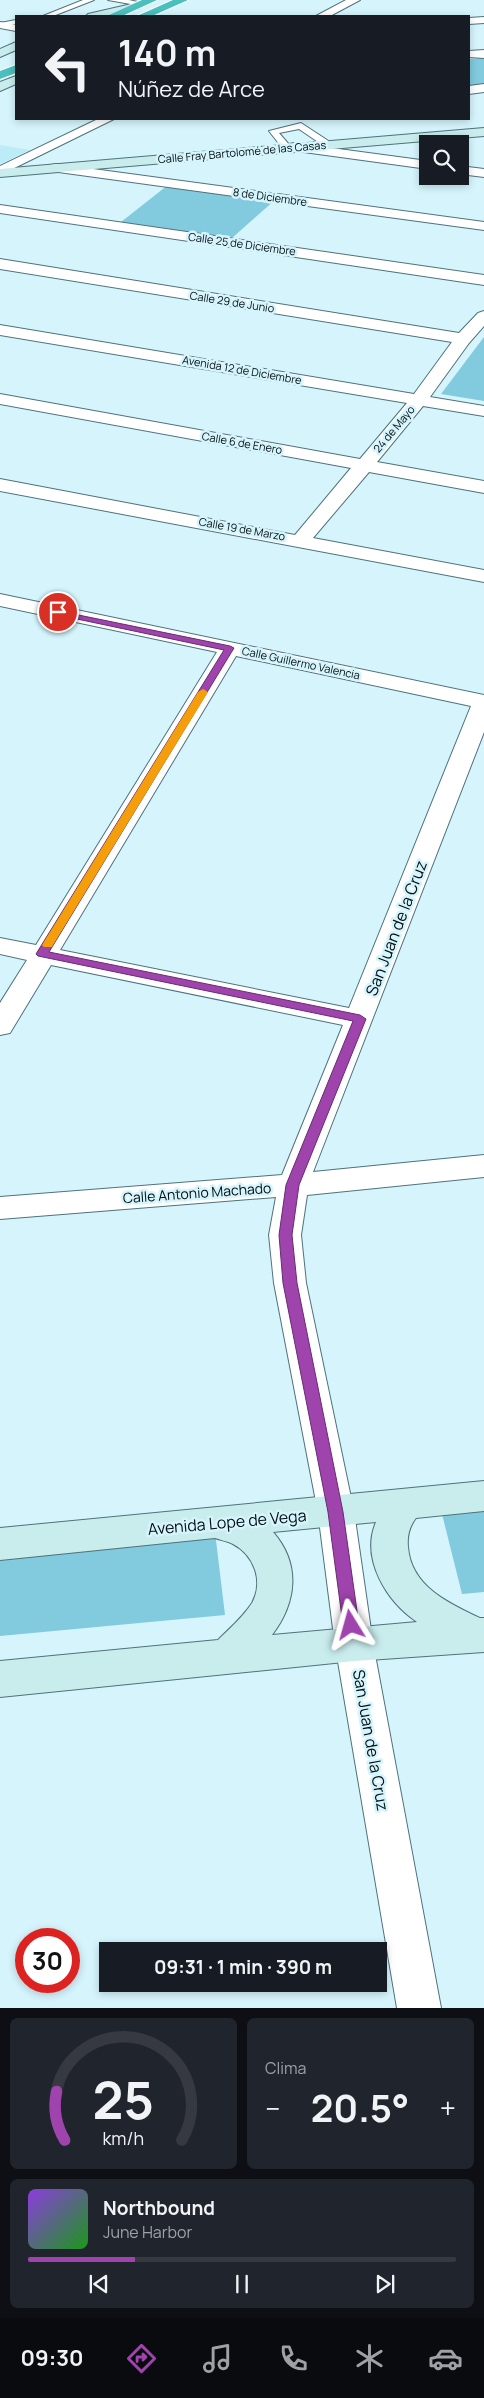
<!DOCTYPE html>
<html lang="es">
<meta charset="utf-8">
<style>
body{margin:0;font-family:Manrope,sans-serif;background:#20242c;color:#f1f3f6;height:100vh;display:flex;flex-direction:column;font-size:19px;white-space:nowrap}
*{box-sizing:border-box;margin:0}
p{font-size:16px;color:#9ea1a6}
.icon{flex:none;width:28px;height:28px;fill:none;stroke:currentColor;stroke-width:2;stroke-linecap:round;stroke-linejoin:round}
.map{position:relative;height:2008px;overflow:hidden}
.details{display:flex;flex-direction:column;gap:10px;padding:10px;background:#0d0f14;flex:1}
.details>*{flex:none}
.top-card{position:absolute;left:15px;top:15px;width:455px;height:105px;border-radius:0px;box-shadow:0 2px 8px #0003;background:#171b24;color:#f1f3f6;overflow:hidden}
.tools{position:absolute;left:419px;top:135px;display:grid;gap:10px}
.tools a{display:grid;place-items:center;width:50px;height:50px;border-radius:0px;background:#171b24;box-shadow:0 2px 8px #0003;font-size:25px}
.speed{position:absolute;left:15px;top:1928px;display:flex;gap:10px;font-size:25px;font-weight:700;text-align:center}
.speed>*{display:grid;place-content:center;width:65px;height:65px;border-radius:50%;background:#171b24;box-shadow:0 2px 8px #0003;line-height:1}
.speed .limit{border:8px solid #d22;background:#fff;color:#111}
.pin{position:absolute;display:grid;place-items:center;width:42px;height:42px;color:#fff;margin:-21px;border:2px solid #fff;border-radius:50%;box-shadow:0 1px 5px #0007}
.me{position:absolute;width:55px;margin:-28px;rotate:352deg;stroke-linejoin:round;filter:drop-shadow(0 0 4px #0008)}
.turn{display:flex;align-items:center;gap:18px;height:105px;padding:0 20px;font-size:22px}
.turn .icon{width:65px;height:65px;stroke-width:2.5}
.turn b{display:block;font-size:35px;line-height:42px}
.big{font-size:38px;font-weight:700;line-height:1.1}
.details .card{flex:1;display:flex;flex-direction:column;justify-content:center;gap:8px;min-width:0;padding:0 18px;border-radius:8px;background:#20242c}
.details .dial{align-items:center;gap:0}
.dial svg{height:130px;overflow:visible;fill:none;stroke:#363941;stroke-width:7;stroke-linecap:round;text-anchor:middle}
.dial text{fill:#f1f3f6;stroke:none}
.song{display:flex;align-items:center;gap:15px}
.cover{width:60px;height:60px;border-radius:8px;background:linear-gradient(135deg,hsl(270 70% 55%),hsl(120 70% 35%))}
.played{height:5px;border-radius:2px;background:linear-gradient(90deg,#9f43ad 25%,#363941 25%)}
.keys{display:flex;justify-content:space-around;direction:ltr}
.heat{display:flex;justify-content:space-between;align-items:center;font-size:28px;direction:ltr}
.details .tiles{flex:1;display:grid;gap:10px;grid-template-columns:1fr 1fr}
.card:last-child{grid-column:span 2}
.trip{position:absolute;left:99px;top:1942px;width:288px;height:50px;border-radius:0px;background:#171b24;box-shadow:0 2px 8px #0003;font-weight:700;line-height:50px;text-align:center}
.tabs{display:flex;height:80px;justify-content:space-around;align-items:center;background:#090b0e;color:#9ea1a6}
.tabs .icon{width:35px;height:35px}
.tabs .on{color:#9f43ad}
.tabs b{font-size:22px;color:#f1f3f6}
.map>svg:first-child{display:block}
</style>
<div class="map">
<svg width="484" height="2008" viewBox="0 0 484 2008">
<rect width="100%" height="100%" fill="#d5f4fc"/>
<path fill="#bdecf9" d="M0,145l30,5 -30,14z"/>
<path fill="#82cadd" d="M484,58v26l-15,2v-27z
M168,185l108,14 -44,39 -111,-16z
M484,337v64l-43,-7z
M484,1509v83l-22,2 -20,-80z
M215,1532l10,83 -225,21v-80z"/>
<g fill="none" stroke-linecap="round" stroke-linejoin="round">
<g stroke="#4f727b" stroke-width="2">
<path id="lane" d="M83,0h11l-41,16h-10z
M108,0h21l17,4 -4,2z
M16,20v4l-16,3v-4z
M301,123l29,19v4h-6l-25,-17 -20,4 13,15 -5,3 -3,-1 -15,-19z"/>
</g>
<g stroke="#4f727b" stroke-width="2">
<path id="street" d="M346,0h14l-30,16h-14z
M484,17v6l-15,1v-6z
M0,22l16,3v6l-16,-3z
M484,50v8l-15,-1v-6z
M484,84v8l-15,2v-8z
M98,119h16l-114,56v-9z
M294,143l134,18v8l-139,-19 -2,-3 2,-3z
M56,164l428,58v8l-433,-59 -2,-3 2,-3z
M460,166l24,3v8l-24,-3z
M0,205l484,70v10l-484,-72z
M0,259l459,74 19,-20 6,-2v15l-15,17 -39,54 54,9v10l-61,-10 -46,56 107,19v12l-115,-21 -56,66 171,32v12l-484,-91v-12l295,56 56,-67 -351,-64v-10l360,65 47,-56 -407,-68v-10l414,69 38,-52 -452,-73z
M0,594l484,101v37l-171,440 171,-17v22l-177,18 -6,40 5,48 48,229 19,132 68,364h-44l-62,-364 -17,-132 -44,-229 -5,-48 7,-38 -276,22v-22l282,-22 61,-150 -292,-60 -41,68 -10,2v-32l27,-43 -27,-6v-16l36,7 181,-293 -217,-46zM236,656l235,50 -122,302 -289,-58z"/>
</g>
<g stroke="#4f727b" stroke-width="2">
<path id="secondary" d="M136,3l4,1v4l-34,8h-20l2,-2z
M16,42v8l-16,7v-8z
M16,76v8l-16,7v-9z
M484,128v8l-484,41v-8z
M484,1481v30l-68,7c-7,9 -9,18 -8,29 3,39 40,56 72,71h4v34l-130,9 -354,36v-36l218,-21c12,-12 25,-23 34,-37 12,-22 2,-48 -19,-59 -6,-3 -13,-4 -18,-6l-215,22v-32zM376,1522c-16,37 11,80 41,100l-145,13c25,-33 29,-71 1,-103z"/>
</g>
<g stroke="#fff" stroke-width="2">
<path id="highway" d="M142,0h15l-35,16h-15z
M173,0h15l-36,16h-15z
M16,65v8l-16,6v-8z"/>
</g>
<use href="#lane" fill="#fff" fill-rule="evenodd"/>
<use href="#street" fill="#fff" fill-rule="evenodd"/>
<use href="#secondary" fill="#c9ecec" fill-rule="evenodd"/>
<use href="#highway" fill="#4abfbe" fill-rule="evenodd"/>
</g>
<path fill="#9f43ad" stroke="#672c70" d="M54,610l176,36 4,2 -185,304 311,63 6,4 -67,166 -7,50 5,48 46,229 16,113 -2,5 -6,2 -5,-2 -3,-5 -15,-113 -45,-229 -4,-48 7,-50 67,-164 -315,-65 -2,-2 188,-304 -166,-35 -5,-3z"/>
<path fill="#f59e0b" d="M203,689l5,3 -155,253 -1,2h-8l-2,-2 156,-253z"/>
<g text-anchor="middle" stroke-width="5" stroke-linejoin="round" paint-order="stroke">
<g font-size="11" fill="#020e11" stroke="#d5f4fc">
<text transform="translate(242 152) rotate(-5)" y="4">Calle Fray Bartolomé de las Casas</text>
<text transform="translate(270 197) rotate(8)" y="4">8 de Diciembre</text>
<text transform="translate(242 244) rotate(8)" y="4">Calle 25 de Diciembre</text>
<text transform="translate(232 302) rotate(9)" y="4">Calle 29 de Junio</text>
<text transform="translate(242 370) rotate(10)" y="4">Avenida 12 de Diciembre</text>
<text transform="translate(394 429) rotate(-50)" y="4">24 de Mayo</text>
<text transform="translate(242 443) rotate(10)" y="4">Calle 6 de Enero</text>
<text transform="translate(242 529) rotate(10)" y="4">Calle 19 de Marzo</text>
<text transform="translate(301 663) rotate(12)" y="4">Calle Guillermo Valencia</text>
</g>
<g font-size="14" fill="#020e11" stroke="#d5f4fc">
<text transform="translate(197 1193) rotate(-4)" y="5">Calle Antonio Machado</text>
</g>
<g font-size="16" fill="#020e11" stroke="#d5f4fc">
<text transform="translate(396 928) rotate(-69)" y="6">San Juan de la Cruz</text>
<text transform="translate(227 1522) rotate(-5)" y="6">Avenida Lope de Vega</text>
<text transform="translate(371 1740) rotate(80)" y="6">San Juan de la Cruz</text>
</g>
</g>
</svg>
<div class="tools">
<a><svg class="icon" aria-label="search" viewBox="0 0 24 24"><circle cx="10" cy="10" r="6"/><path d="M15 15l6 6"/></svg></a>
</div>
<div class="speed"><div class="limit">30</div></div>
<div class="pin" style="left:58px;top:612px;background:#d93025"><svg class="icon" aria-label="arrive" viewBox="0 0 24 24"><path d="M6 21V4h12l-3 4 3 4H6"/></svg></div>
<svg class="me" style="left:351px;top:1625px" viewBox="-20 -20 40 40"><path d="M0-17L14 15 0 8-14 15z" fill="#9f43ad" stroke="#fff" stroke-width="4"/></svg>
<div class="trip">09:31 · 1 min · 390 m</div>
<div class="top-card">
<div class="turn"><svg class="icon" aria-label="left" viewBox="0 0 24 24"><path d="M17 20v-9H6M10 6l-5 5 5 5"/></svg><div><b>140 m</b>Núñez de Arce</div></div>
</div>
</div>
<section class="details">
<div class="tiles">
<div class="card dial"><svg viewBox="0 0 100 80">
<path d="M14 69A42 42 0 1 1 86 69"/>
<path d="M14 69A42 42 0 0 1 9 39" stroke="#9f43ad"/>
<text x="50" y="56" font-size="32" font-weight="700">25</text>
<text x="50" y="72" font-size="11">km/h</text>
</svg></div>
<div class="card"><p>Clima</p>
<div class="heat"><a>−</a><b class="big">20.5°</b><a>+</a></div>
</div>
<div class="card">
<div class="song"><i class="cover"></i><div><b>Northbound</b><p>June Harbor</p></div></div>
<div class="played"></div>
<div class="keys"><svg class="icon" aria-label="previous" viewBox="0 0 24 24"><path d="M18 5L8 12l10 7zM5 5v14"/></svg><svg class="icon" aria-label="pause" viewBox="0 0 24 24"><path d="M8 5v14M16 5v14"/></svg><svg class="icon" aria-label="next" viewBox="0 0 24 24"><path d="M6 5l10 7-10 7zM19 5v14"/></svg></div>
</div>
</div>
</section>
<nav class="tabs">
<b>09:30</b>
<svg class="icon on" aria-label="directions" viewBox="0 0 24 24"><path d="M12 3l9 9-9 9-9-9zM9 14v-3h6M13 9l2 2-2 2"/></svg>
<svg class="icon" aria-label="music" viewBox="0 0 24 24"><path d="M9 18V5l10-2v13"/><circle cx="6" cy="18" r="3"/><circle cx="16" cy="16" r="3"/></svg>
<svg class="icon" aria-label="phone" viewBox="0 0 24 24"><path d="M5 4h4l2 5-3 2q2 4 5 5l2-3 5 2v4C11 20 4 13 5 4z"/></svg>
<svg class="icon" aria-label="climate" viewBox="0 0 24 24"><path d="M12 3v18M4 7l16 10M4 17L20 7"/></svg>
<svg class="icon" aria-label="car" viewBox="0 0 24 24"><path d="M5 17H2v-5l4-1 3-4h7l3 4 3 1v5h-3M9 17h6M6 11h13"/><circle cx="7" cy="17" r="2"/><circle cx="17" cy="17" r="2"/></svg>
</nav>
